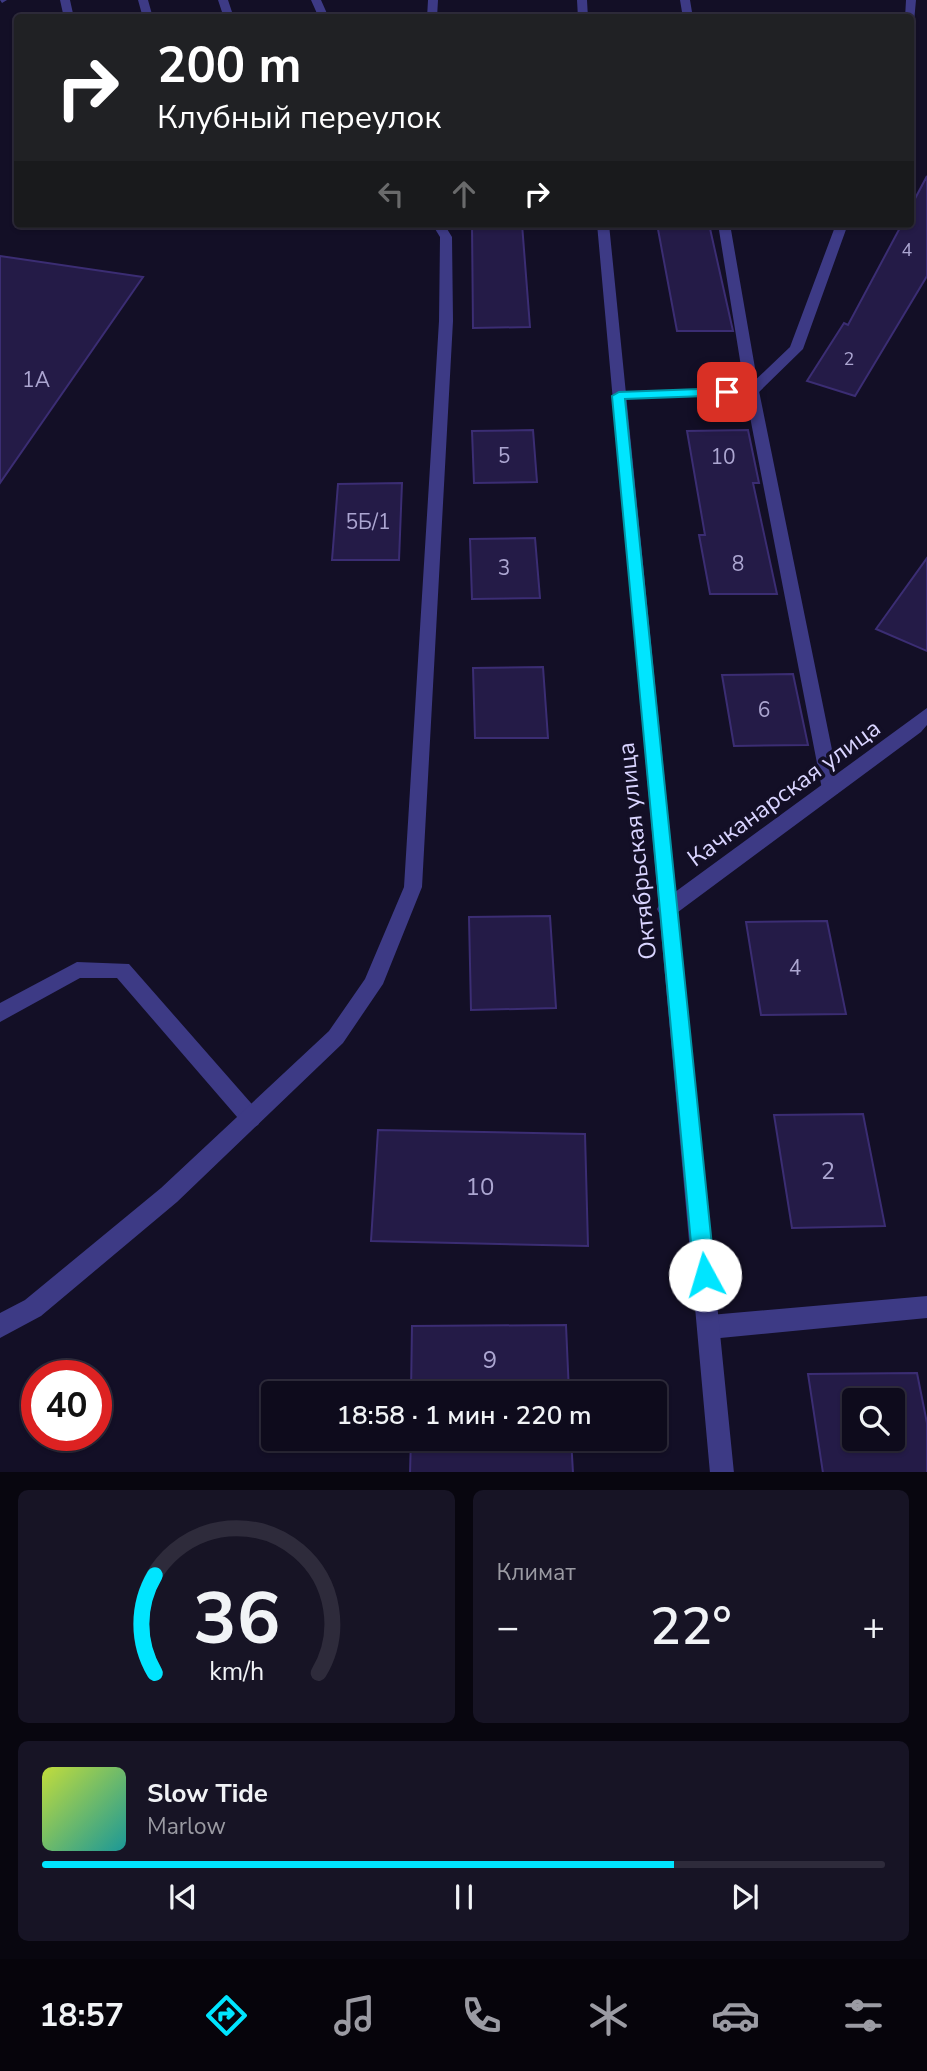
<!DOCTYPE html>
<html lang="ru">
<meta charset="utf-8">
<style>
body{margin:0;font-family:"Nunito Sans",sans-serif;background:#171425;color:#f1f3f6;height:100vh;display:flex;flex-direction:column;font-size:26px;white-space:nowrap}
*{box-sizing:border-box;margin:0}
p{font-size:23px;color:#9b9ba3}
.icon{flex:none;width:38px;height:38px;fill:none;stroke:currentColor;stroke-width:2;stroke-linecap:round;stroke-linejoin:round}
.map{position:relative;height:1472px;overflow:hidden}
.details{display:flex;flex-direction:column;gap:18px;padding:18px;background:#08060f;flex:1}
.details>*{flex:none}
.guide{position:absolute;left:14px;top:14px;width:900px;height:214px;border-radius:7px;box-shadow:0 2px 5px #0004,0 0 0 2px #2e2b3b;background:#202124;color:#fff;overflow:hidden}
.fabs{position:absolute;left:842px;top:1388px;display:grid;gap:14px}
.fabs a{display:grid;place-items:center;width:63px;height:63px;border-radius:7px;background:#0e0b1c;box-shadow:0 2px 5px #0004,0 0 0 2px #2e2b3b;font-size:35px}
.speed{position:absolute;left:21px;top:1360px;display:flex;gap:14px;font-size:35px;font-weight:700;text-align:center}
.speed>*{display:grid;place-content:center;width:91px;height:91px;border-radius:50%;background:#0e0b1c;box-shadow:0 2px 5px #0004,0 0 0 2px #2e2b3b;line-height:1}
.speed .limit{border:10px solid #d22;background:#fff;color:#111}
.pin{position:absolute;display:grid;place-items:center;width:60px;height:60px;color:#fff;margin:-30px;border-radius:14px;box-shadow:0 4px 10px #0006}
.me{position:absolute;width:77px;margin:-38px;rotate:354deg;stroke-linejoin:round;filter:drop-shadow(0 0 5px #0008)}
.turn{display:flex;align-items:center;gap:24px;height:147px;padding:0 28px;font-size:32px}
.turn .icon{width:91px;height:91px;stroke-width:2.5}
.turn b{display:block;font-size:49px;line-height:60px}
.lanes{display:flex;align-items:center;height:66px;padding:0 28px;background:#0003;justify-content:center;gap:35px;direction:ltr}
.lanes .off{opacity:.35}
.big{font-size:52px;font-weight:600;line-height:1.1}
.details .tile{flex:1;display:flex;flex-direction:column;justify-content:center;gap:10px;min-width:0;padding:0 24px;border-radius:10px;background:#171425}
.details .dial{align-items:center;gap:0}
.dial svg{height:182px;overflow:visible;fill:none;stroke:#2e2b3b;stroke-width:7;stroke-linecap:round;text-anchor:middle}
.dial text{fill:#f1f3f6;stroke:none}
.song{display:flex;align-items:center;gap:21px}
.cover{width:84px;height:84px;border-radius:10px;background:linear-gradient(135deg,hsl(70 70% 55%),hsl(180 70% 35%))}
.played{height:7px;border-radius:4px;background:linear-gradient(90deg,#00e5ff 75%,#2e2b3b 75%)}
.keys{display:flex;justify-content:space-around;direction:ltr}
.heat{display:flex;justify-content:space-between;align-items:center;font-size:38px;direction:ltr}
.details .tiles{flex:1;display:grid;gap:18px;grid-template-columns:1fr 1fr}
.tile:last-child{grid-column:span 2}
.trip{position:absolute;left:261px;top:1381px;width:406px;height:70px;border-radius:7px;background:#0e0b1c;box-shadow:0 2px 5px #0004,0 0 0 2px #2e2b3b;font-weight:600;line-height:70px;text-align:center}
.tabs{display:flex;height:112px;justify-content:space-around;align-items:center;background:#06040b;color:#9b9ba3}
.tabs .icon{width:49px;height:49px}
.tabs .selected{color:#00e5ff}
.tabs b{font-size:32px;color:#f1f3f6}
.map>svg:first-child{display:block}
</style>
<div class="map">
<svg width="927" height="1473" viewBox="0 0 927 1473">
<rect width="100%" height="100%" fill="#130f26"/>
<path fill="#241b47" stroke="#3b2d73" stroke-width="2" fill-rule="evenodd" d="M927,176v100l-72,120 -48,-15 37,-58 4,2 54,-101h8v-16z
M472,224h50l8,103 -57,1z
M657,224h52l24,107h-56z
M0,256l143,21 -143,206z
M533,430l4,52 -63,1 -2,-52z
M748,430l11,53h-6l24,111h-67l-11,-59h6l-18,-104z
M402,483l-3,77h-67l6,-76z
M535,538l5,60 -68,1 -2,-60z
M927,558v93l-51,-22z
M543,667l5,71h-73l-2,-70z
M793,674l15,71 -74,1 -12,-71z
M550,916l6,92 -85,2 -2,-93z
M827,921l19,93 -85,1 -15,-93z
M863,1114l22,112 -93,2 -18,-113z
M378,1130l207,4 3,112 -217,-5z
M566,1325l3,68h-158l1,-67z
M917,1373l10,50v50h-104l-15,-99zM854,1400h38v38h-38z
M411,1438h160l2,35h-163z"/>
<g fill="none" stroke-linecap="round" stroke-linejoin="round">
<path fill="#3d3a85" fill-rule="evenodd" d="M0,0h7l-5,3z
M60,0h10l4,18h-10z
M138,0h10l5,18h-10z
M218,0h10l6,18h-10z
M311,0h10l8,18h-10z
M680,0h10l3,18h-10z
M718,224h12l29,167 81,398 -3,5h-12l-3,-5 -77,-398z
M77,962l52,2 129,147 4,7 -4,7 -7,3 -7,-3 -127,-147h-37l-80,44v-19z"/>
<path fill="#3d3a85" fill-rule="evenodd" d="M428,0h10l-1,18h-10z
M906,0h10l-2,22 -4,1v-5h-5z
M432,224h12l8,13 1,84 -31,566 -39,97 -40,59 -166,159 -136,114 -41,22v-25l25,-13 136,-112 168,-157 36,-52 39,-92 35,-566 1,-84z
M836,224h12l-45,125 -46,45 -143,5 -2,-3 7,-4 129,-5 42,-40z
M927,708v17l-6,7 -247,183 -7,2 -7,-2 -3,-6 3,-6z
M927,1296v22l-217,21 -8,-4 -4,-8 4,-8 8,-4z"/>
<path fill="#3d3a85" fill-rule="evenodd" d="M577,0h10l1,18h-10z
M597,224h12l125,1249h-24z"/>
</g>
<path fill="#00e5ff" stroke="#0095a6" stroke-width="2" d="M727,388l5,1v6l-107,4 90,876 -3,7 -7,3 -8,-3 -3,-7 -82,-879 7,-4z"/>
<g text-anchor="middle" stroke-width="7" stroke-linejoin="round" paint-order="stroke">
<g font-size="18" fill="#aca6d1">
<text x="907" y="256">4</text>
<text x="849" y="365">2</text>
</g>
<g font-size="21" fill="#aca6d1">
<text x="36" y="387">1А</text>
<text x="504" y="463">5</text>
<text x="723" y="464">10</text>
<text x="368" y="529">5Б/1</text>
<text x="738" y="571">8</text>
<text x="504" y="575">3</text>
<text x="764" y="717">6</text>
<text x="795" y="975">4</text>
</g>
<g font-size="24" fill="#d9d4ff" stroke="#130f26">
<text transform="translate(784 793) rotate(-36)" y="8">Качканарская улица</text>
<text transform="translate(637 851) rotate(-96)" y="8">Октябрьская улица</text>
</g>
<g font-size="24" fill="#aca6d1">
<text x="828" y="1179">2</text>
<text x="480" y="1195">10</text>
<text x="490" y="1368">9</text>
</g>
</g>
</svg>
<div class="fabs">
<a><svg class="icon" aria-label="search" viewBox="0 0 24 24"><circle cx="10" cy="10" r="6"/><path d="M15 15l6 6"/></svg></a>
</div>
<div class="speed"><div class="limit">40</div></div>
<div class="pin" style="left:727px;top:392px;background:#d93025"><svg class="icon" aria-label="arrive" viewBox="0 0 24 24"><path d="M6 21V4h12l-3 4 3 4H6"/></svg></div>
<svg class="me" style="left:705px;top:1275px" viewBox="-20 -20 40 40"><circle r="19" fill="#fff"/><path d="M0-13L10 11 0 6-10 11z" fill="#00e5ff"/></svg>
<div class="trip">18:58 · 1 мин · 220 m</div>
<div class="guide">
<div class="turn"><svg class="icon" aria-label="right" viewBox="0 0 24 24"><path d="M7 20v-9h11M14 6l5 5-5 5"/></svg><div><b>200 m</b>Клубный переулок</div></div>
<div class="lanes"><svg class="icon off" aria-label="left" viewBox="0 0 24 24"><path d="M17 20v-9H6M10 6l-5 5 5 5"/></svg><svg class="icon off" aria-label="ahead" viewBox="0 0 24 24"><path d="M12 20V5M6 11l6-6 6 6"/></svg><svg class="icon" aria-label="right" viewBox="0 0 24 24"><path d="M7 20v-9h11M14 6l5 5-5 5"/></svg></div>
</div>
</div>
<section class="details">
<div class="tiles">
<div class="tile dial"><svg viewBox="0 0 100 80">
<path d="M14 69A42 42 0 1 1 86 69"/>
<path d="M14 69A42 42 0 0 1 14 26" stroke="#00e5ff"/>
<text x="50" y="56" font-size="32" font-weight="700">36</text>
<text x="50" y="72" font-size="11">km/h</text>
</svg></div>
<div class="tile"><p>Климат</p>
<div class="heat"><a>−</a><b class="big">22°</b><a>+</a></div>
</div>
<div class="tile">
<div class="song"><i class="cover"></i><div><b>Slow Tide</b><p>Marlow</p></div></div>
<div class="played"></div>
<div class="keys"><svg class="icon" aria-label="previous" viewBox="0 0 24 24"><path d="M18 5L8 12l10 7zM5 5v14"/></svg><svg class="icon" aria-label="pause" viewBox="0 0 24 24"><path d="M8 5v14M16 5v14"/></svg><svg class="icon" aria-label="next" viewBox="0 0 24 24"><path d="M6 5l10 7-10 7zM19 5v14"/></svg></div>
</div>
</div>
</section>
<nav class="tabs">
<b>18:57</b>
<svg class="icon selected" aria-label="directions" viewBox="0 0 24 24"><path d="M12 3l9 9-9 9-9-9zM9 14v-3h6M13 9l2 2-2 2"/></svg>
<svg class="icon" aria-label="music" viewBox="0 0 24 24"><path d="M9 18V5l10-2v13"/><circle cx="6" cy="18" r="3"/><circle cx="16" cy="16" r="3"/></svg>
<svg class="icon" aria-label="phone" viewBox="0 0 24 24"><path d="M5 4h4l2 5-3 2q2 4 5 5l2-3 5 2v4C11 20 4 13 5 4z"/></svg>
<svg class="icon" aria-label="climate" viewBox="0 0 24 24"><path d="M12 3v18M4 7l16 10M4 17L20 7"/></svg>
<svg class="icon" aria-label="car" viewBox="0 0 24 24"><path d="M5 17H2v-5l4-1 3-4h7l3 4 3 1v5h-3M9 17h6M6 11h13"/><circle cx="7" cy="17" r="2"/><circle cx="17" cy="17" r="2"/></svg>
<svg class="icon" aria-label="filters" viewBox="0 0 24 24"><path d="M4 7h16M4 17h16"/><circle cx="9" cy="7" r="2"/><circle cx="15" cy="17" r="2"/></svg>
</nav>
